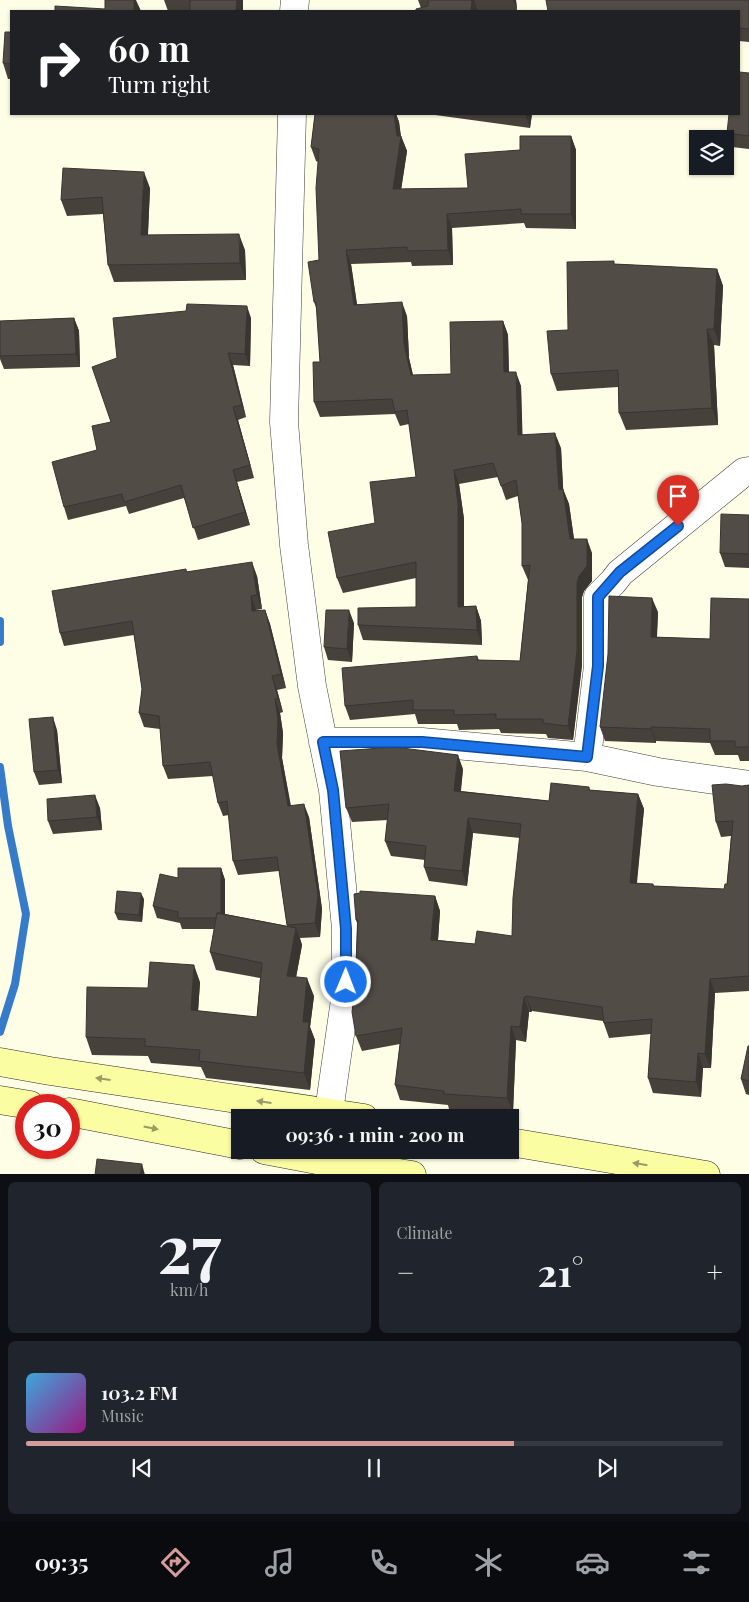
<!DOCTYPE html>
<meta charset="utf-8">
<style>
body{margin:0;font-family:"Playfair Display",serif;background:#20242c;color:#f1f3f6;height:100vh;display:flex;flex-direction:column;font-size:19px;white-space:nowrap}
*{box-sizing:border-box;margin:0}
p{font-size:16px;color:#9ea1a6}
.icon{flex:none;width:28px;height:28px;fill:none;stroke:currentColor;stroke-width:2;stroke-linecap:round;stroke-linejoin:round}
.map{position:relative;height:1174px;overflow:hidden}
.sheet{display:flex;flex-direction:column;gap:8px;padding:8px;background:#0d0f14;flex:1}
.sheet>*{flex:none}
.banner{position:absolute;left:10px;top:10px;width:730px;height:105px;border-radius:0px;box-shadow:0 1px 4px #0004;background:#202124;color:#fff;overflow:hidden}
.controls{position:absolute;left:689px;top:130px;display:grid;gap:10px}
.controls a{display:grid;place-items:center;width:45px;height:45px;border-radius:0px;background:#171b24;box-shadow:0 1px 4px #0004;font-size:25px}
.speed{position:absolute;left:15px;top:1094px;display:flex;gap:10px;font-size:25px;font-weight:700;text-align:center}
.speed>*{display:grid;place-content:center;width:65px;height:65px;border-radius:50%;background:#171b24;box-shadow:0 1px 4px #0004;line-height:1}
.speed .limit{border:8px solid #d22;background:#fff;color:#111}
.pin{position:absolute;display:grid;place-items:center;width:42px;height:42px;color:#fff;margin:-51px -21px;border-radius:50% 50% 50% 0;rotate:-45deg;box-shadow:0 0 5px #0007}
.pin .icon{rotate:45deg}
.me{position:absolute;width:55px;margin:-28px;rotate:1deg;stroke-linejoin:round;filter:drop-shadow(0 0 4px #0008)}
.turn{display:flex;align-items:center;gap:18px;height:105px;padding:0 15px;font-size:22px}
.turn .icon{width:65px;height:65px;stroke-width:2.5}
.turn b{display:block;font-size:35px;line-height:42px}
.big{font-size:38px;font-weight:700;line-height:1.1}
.sheet .card{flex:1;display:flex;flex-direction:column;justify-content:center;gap:8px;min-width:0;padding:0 18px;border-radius:8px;background:#20242c}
.sheet .dial{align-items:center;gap:0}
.dial b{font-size:65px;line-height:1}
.song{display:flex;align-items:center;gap:15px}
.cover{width:60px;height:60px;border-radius:8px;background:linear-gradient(135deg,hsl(200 70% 55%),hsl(310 70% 35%))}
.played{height:5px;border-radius:2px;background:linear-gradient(90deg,#d69c99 70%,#363941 70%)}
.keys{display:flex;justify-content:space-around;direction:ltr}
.heat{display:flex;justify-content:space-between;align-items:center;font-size:28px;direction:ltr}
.sheet .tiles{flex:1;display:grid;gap:8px;grid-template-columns:1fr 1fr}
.card:last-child{grid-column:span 2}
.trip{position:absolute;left:231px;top:1109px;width:288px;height:50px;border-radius:0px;background:#171b24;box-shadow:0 1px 4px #0004;font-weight:700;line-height:50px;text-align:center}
.tabs{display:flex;height:80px;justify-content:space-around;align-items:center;background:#090b0e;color:#9ea1a6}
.tabs .icon{width:35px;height:35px}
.tabs .on{color:#d69c99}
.tabs b{font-size:22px;color:#f1f3f6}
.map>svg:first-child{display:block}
</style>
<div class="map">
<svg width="749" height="1175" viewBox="0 0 749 1175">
<rect width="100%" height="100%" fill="#fefde6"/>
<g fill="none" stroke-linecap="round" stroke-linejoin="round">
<path stroke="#367bc9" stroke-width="8" d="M0,621v21
M0,767l8,59 18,88 -11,70 -15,48"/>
<g stroke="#3c3c3c" stroke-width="29">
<path id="minor" d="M294,11l1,-11
M292,114l-8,308 10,123 18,141 21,104 13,139 -1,71 -17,118
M323,742h99l165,15 71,15 91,13
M587,757l11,-91v-69l15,-15 7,-9 124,-101 5,-1"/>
</g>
<g stroke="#2b2b2b" stroke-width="29">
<path id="secondary" d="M0,1062l50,9 314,47
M0,1100l30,5
M69,1112l171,33
M510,1142l196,33
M264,1150l58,11 90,14"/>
</g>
<use href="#minor" stroke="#fff" stroke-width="28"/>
<use href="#secondary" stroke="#fbfda3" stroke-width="28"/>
</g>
<path fill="#47413c" d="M164,0h79v11h-75z
M418,0h98l1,10 -15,1h-86l5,-3z
M749,0v42l-10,-1v-30z
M11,32v47h-3l-5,-16z
M749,73v76l-17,-2 -5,-14z
M315,114h81l3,8 2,14 6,15 -6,38 67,-1 52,-38 51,-14 5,14v79l-50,-1 -2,-5 -72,5 1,37 -41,1 -1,-4 -60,2 6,40 50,12 2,42 4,17 38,-1 52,-53 5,14 1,37 12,14 1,49 39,13 2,41 6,15 5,35 18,14v28l-8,10 -2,6v68l-9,75 -25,-2 -2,-4 -45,-1 -2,-4 -40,1 -2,-6h-39l-3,-10 -65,6 -5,-14 132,-50 2,4 41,1 8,-81 -6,-14v-43l-4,-27 -12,4 -8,-23 -39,7 5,35v87h12l5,15 1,24 -119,-5 -5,-15 58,-18v-29l-73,15 -6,-15 38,-55 41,-46 -7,-53 -9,2 -5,-12 -75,3 -6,-15 6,-40 -3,-52 -3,-8 5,-42 -1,-98 -2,-1 -5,-14z
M428,114h104l-2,14z
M150,188l-2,47 97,15 1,30 -132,2 -6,-17 -5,-51 -36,2 -6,-16z
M615,264l102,5 6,17 -3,60 -6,-1 4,80 -92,5 -7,-17 -1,-26 -61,4 -6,-17 17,-44z
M74,318l5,13 1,36 -76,2 -4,-10v-38z
M251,318l-1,48 -17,-1 13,52 -8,3 16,58 -17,4 13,43 -52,15 -14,-42 -55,16 -3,-8 -58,14 -4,-13 33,-57 14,-28z
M749,515v53l-24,-1 -5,-14z
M186,569l1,3 70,4 5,33 -6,1v1l9,-1 5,14 16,64 -9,2 6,22 -3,1 3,20 -1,25 9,48 18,11 13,92 -2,28 -20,1 2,7 -6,32 18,19 -4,31 5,13 -5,50 -104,-12 -5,-11 -50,-4 -3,-7 -56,-1 -6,-18 62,-49 52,-6 -2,29 59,6 3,-39 -44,-8 -6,-18 4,-23h-32l-2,-6 -23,-5 -4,-12 25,-28 43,-10 4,12v34l62,12 -8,-55 -41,4 -5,-14 -4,-46 -6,1 -5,-13 -5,-27 -45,3 -5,-13 -3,-37 -16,-2 -5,-14 3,-24 -8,-54 -70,11 -4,-13z
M749,599v162h-9l-2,-6h-23l-5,-12 -54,-2v2l-51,-2 -5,-14 58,-115 -1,25 53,2z
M354,623l-2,39 -24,-2 -4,-13z
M57,730l5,53 -23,2 -5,-13z
M463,769l-2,22 88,10 40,-14 1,3 48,4 6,15 -7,74 16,1 1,2 70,3 3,-5 4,-48 -10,1 -5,-15 26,-36 7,-1v206l-34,2 -4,75h-8l-2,29 -48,-4 -5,-15 3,-44 -42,4 -6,-17 -71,-10 -1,1h-2l-3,30 -10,-2 -3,72 -64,-3 -1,-4 -48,-5 -5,-15 5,-41 -38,7 -6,-15 -1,-50 2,-63 -1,-3 79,-24 5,15 -2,29 37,4 37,-8 8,-98 -47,-5 -6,53 -38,-5 -5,-14 1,-7 -34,-4 -6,-15 3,-21 -36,2 -6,-14z
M100,808l2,22 -49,4 -5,-13z
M144,899l-2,23 -24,-2 -3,-7z
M749,1046v49l-3,-1 -5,-15z"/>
<path fill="#393531" d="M134,0h2l5,11h-7z
M237,0h6v11h-7z
M472,0h2l4,11h-7z
M513,0h3l1,10z
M394,114h2l3,8 2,17v-3l6,15 -8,53 -6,-15 4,-53z
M525,114h7l-2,14z
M571,136l5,14v79l-5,-15z
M144,172l6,16 -3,63 -6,-16z
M447,214l5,14 1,37 -5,-15z
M239,234l6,16 1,30 -6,-17z
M346,250l5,14 8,55 -5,-14z
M717,269l6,17 -3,60 -6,-17z
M402,302l5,14 2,42 7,31 -5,-14 -7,-31z
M247,306l4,12 -1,48 -5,-12z
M74,318l5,13 1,36 -4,-13z
M503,321l5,14 1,51 -5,-14z
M707,329l7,16 4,80 -6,-17z
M228,353l5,12 13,52 -4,-12z
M516,372l5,14 2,64 -5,-15z
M233,407l5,13 16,58 -4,-13z
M555,433l6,15 3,56 -5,-14z
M233,470l4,12 13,43 -5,-13z
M454,470l5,14 5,35v102l-6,-14z
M563,489l6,15 7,49 -6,-14z
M587,539l5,14v28l-8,10 -2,6v68l-9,75 -5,-14 9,-143z
M252,562l5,14 5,33 -5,-14z
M251,596l5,14 1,15 -5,-14z
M652,598l6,14 -2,39 -5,-14z
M476,606l5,15 1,24 -5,-15z
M265,610l5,14 16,64 -5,-14z
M349,610l5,13 -2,39 -5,-13z
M272,676l5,14 6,22 -5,-14z
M275,699l5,14 3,20 -1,25 11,62 -5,-14 -11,-62z
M53,717l4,13 5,53 -4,-13z
M651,727l5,14v2l-5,-14z
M458,755l5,14 -4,36 -5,-14z
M638,794l6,15 -9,88 -5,-14z
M95,795l5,13 2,22 -5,-13z
M304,804l5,13 13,92 -2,28 -5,-14z
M468,818l5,15 -6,53 -5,-15z
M221,868l4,12v50l-4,-12z
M141,893l3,6 -2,23 -3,-7z
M435,896l5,15 -3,43 -6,-14z
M296,928l6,17 -9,49 -6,-18z
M194,965l6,17 -3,45 -6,-17z
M307,978l7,18 -4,31 5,13 -5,50 -6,-17 -1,-51z
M710,979l5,14 -4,75 -6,-14z
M526,996l6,15 -1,1 -5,-15z
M524,997l5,15 -3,30 -6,-15z
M511,1026l5,14 -3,72 -6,-14z
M698,1053l5,15 -2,29 -5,-15z
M142,1164l3,11h-5z"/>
<path fill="#524c46" stroke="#393531" d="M105,0h29v11h-79v-5l50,3z
M190,0h47l-1,11h-46z
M428,0h44l-1,11h-55v-2l12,-3z
M546,0h203v29l-10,-1v-17h-191z
M5,32h6v32l-8,-1z
M739,72l10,1v63l-22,-3 2,-19h10z
M315,114h79l3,22h4l-8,53 75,-1 -3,-34 55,-4v-14h51v78h-50v-5l-74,5 1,36 -41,1v-4l-61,3 8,55 48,-3 2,42 7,31 40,-1 -1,-52 53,-1 1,51h12l2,63 37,-2 4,57 4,-1 7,50h17v27l-8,10 -2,7v68l-9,75 -25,-3v-4h-47v-5l-42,1v-5h-41v-10l-68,6 -3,-38 135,-12v4l43,1 10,-96 -8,1v-43l-6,-43 -15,6 -8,-23 -39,7 4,35v102l18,-1 1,24 -119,-5v-17l58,-1v-45l-79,16 -9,-46 47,-9 -5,-41 46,-5 -9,-67 -12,2 -3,-13 -78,3 -1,-40h7l-4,-60h-2l-6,-40 11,-2 -3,-72 3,-39 -8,-2z
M63,168l81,4 -3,63 98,-1 1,29 -132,2 -6,-68 -41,3z
M614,261v3l103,5 -3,60h-7l5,79 -93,5 -1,-43 -67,4 -4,-43 21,-1 -1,-68z
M187,304l60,2 -2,48 -17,-1 14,52 -9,2 17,58 -17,5 12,42 -52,16 -12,-43 -57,17 -2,-8 -58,13 -12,-45 45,-12 -5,-24 19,-4 -19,-55 25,-9 -4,-40 73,-7z
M74,318l2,36 -76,2v-35z
M721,514l28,1v39l-29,-1z
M252,562l5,33 -6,1 1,15 13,-1 16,64 -9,2 6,22 -3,1 3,20 -1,25 11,62 16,-2 14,91 -3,28 -28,2 -10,-68 -44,4 -6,-60 -9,2 -8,-41 -47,4 -4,-50 -20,-3 3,-24 -10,-68 -72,12 -8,-42 134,-22v3z
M609,596l43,2 -1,39 59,2 1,-41 38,1v148h-14v-6h-25v-12l-59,-2v2l-51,-2 8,-73z
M326,610h23l-2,39 -23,-2z
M53,717l5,53 -24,2 -5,-53z
M394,747l64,8 -4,36 95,10 2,-18 38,4v3l49,4 -8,89 23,1v2l71,3 1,-5h2l6,-63 -17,1 -4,-37 14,-1 16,2 7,-1v191l-39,3 -5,75 -7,-1 -2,29 -48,-4 4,-59 -48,4 -2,-16 -76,-11v1h-2l-4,30 -9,-1 -4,72 -63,-4v-3l-49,-6 7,-57 -46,8 -4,-24 3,-26 3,-66h-2l-2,-26 6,-1v-2l75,5 -4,44 44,4 2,-13 35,5 1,-38 8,-74 -53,-6 -6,53 -38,-4 2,-21 -41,-5 4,-37 -43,4 -6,-57z
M95,795l2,22 -49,4 -1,-22z
M178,868h43v45h-4l-1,5h-38v-6l-25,-6 7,-32 18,4z
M117,891l24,2 -2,22 -24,-2z
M217,913l79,15 -9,48 20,2 -4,44h6l-5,51 -105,-12 1,-11 -55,-4v-7l-59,-2 1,-50 61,1 2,-26 44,3 -3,45 66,7 5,-54 -52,-11z
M748,1046h1v35l-8,-2z
M97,1159l45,5 -2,11h-45z"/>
<defs><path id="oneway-solid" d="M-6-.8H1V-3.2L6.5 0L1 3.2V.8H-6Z" transform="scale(1.25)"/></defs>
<g fill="#9a9b65">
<use href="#oneway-solid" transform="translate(103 1079) rotate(-172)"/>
<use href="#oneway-solid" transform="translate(264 1102) rotate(-172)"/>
<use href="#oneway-solid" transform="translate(151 1128) rotate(11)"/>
<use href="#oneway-solid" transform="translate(640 1164) rotate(-171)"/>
</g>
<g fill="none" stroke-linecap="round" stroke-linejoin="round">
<g stroke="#114b97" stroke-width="12">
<path id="route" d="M346,982v-53l-13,-139 -10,-48h99l165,15 11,-91v-69l22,-25 58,-46"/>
</g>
<use href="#route" stroke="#1a73e8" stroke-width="9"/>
</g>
</svg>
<div class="controls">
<a><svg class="icon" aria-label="layers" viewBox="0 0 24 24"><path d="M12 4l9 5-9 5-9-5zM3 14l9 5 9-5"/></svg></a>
</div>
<div class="speed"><div class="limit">30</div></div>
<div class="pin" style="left:678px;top:526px;background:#d93025"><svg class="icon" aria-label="arrive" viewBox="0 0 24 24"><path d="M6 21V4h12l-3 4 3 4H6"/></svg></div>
<svg class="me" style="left:346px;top:982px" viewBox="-20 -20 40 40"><circle r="17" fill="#1a73e8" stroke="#fff" stroke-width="3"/><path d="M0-11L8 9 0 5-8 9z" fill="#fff"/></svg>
<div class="trip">09:36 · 1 min · 200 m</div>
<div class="banner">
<div class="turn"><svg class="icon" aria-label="right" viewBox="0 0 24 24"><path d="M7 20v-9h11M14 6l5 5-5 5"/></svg><div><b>60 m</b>Turn right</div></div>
</div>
</div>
<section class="sheet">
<div class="tiles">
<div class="card dial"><b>27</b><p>km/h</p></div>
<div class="card"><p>Climate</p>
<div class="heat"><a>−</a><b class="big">21°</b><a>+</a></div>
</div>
<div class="card">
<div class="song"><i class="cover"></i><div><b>103.2 FM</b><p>Music</p></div></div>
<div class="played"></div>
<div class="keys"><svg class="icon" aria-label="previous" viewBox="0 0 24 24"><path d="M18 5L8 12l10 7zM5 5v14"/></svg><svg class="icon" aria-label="pause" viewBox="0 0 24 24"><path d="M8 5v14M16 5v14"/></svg><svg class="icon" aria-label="next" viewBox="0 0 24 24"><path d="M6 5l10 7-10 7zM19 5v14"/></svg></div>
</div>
</div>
</section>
<nav class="tabs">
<b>09:35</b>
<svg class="icon on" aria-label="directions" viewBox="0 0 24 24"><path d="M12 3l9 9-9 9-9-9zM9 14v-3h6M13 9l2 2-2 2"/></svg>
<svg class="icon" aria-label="music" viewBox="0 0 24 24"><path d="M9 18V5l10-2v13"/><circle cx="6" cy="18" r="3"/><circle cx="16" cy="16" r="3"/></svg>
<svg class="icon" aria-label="phone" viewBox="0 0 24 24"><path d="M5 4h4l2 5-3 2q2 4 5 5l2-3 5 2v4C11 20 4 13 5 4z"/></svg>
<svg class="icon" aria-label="climate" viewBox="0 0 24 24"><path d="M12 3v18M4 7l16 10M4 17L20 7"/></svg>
<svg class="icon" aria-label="car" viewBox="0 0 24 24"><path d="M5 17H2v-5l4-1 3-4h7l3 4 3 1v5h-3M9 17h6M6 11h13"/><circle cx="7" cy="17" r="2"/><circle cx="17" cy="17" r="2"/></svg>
<svg class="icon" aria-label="filters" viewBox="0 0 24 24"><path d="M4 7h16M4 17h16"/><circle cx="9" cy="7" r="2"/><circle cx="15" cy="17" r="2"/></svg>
</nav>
